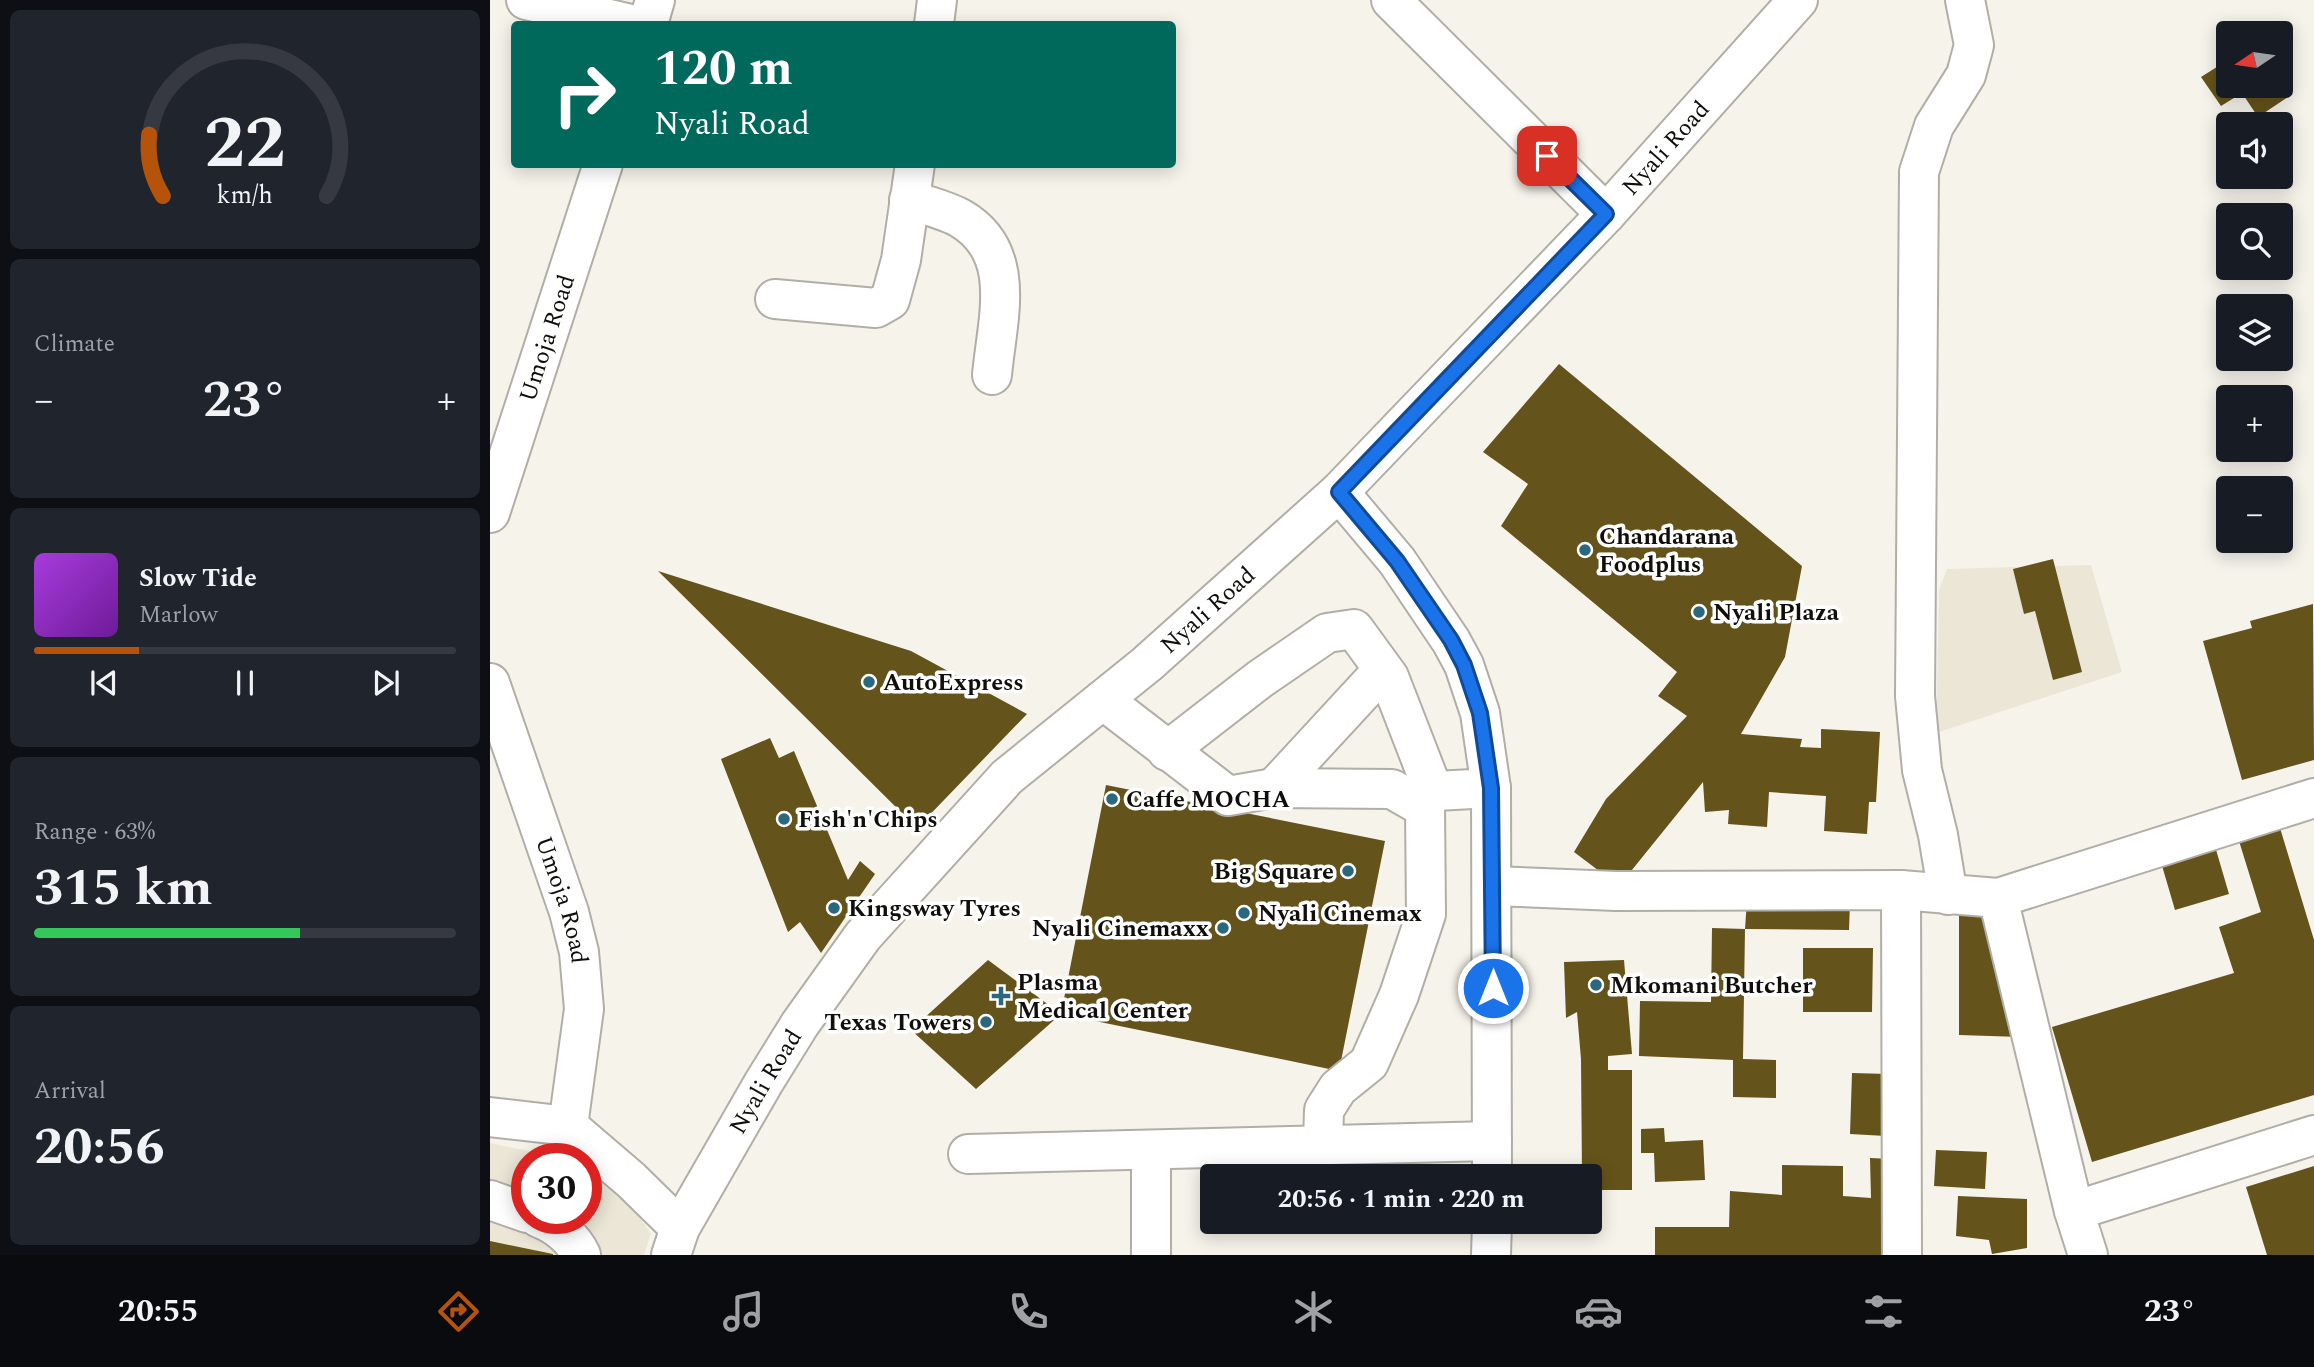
<!DOCTYPE html>
<meta charset="utf-8">
<style>
body{margin:0;font-family:Spectral,serif;background:#20242c;color:#f1f3f6;height:100vh;display:flex;flex-direction:column;font-size:26px;white-space:nowrap}
*{box-sizing:border-box;margin:0}
p{font-size:23px;color:#9ea1a6}
.icon{flex:none;width:38px;height:38px;fill:none;stroke:currentColor;stroke-width:2;stroke-linecap:round;stroke-linejoin:round}
.map{position:relative;flex:1;overflow:hidden}
.side{display:flex;flex-direction:column;gap:10px;padding:10px;background:#0d0f14;width:490px}
.side>*{flex:none}
.banner{position:absolute;left:21px;top:21px;width:665px;height:147px;border-radius:7px;box-shadow:0 4px 18px #0003;background:#00695c;color:#fff;overflow:hidden}
.needle{width:46px;rotate:257deg}
.controls{position:absolute;left:1726px;top:21px;display:grid;gap:14px}
.controls a{display:grid;place-items:center;width:77px;height:77px;border-radius:7px;background:#171b24;box-shadow:0 4px 18px #0003;font-size:35px}
.speed{position:absolute;left:21px;top:1143px;display:flex;gap:14px;font-size:35px;font-weight:700;text-align:center}
.speed>*{display:grid;place-content:center;width:91px;height:91px;border-radius:50%;background:#171b24;box-shadow:0 4px 18px #0003;line-height:1}
.speed .limit{border:10px solid #d22;background:#fff;color:#111}
.pin{position:absolute;display:grid;place-items:center;width:60px;height:60px;color:#fff;margin:-30px;border-radius:14px;box-shadow:0 4px 10px #0006}
.me{position:absolute;width:77px;margin:-38px;rotate:0deg;stroke-linejoin:round;filter:drop-shadow(0 0 5px #0008)}
.turn{display:flex;align-items:center;gap:24px;height:147px;padding:0 28px;font-size:32px}
.turn .icon{width:91px;height:91px;stroke-width:2.5}
.turn b{display:block;font-size:49px;line-height:60px}
.big{font-size:52px;font-weight:700;line-height:1.1}
.side .card{flex:1;display:flex;flex-direction:column;justify-content:center;gap:10px;min-width:0;padding:0 24px;border-radius:10px;background:#20242c}
.side .dial{align-items:center;gap:0}
.dial svg{height:182px;overflow:visible;fill:none;stroke:#363941;stroke-width:7;stroke-linecap:round;text-anchor:middle}
.dial text{fill:#f1f3f6;stroke:none}
.song{display:flex;align-items:center;gap:21px}
.cover{width:84px;height:84px;border-radius:10px;background:linear-gradient(135deg,hsl(280 70% 55%),hsl(280 70% 35%))}
.played{height:7px;border-radius:4px;background:linear-gradient(90deg,#b45309 25%,#363941 25%)}
.keys{display:flex;justify-content:space-around;direction:ltr}
.heat{display:flex;justify-content:space-between;align-items:center;font-size:38px;direction:ltr}
.charge{height:10px;border-radius:5px;background:linear-gradient(90deg,#34c759 63%,#363941 0)}
.trip{position:absolute;left:710px;top:1164px;width:402px;height:70px;border-radius:7px;background:#171b24;box-shadow:0 4px 18px #0003;font-weight:700;line-height:70px;text-align:center}
.menu{display:flex;height:112px;justify-content:space-around;align-items:center;background:#090b0e;color:#9ea1a6}
.menu .icon{width:49px;height:49px}
.menu .current{color:#b45309}
.menu b{font-size:32px;color:#f1f3f6}
main{display:flex;flex:1;min-height:0}
.map>svg:first-child{display:block}
</style>
<main>
<section class="side">
<div class="card dial"><svg viewBox="0 0 100 80">
<path d="M14 69A42 42 0 1 1 86 69"/>
<path d="M14 69A42 42 0 0 1 8 42" stroke="#b45309"/>
<text x="50" y="56" font-size="32" font-weight="700">22</text>
<text x="50" y="72" font-size="11">km/h</text>
</svg></div>
<div class="card"><p>Climate</p>
<div class="heat"><a>−</a><b class="big">23°</b><a>+</a></div>
</div>
<div class="card">
<div class="song"><i class="cover"></i><div><b>Slow Tide</b><p>Marlow</p></div></div>
<div class="played"></div>
<div class="keys"><svg class="icon" aria-label="previous" viewBox="0 0 24 24"><path d="M18 5L8 12l10 7zM5 5v14"/></svg><svg class="icon" aria-label="pause" viewBox="0 0 24 24"><path d="M8 5v14M16 5v14"/></svg><svg class="icon" aria-label="next" viewBox="0 0 24 24"><path d="M6 5l10 7-10 7zM19 5v14"/></svg></div>
</div>
<div class="card"><p>Range · 63%</p><b class="big">315 km</b><div class="charge"></div></div>
<div class="card"><p>Arrival</p><b class="big">20:56</b></div>
</section>
<div class="map">
<svg width="1824" height="1255" viewBox="0 0 1824 1255">
<rect width="100%" height="100%" fill="#f6f3eb"/>
<path fill="#ebe6d6" d="M1601,565l31,107 -186,61 3,-143 8,-21z
M0,1143l71,15h-34v60h59v-54l21,4 44,66 -7,21h-154z"/>
<path fill="#64531a" d="M1738,60v26h52v-7l11,16 -33,22 -16,-24 -21,13 -20,-29z
M1069,364l243,202 -17,91 -44,77 61,5 -2,8 21,1v-19l59,3 -4,70h-7l-2,32 -43,-3 2,-35 -57,-4 -2,35 -39,-3 1,-14 -24,2 -2,-30 -84,104 -45,-34 32,-53 81,-83 -29,-20 19,-24 -176,-146 27,-42 -45,-32z
M1563,559l29,113 -29,8 -18,-69 -11,3 -11,-45z
M168,571l253,80 116,63 -110,114z
M1823,604l1,156 -72,20 -39,-139 49,-13 -2,-7z
M280,738l9,20 15,-7 54,129 12,-19 15,13 -54,79 -21,-31 -12,10 -67,-173z
M616,785l279,56 -46,230 -278,-57z
M1790,828l34,112v155l-222,67 -40,-135 182,-54 -15,-46 42,-15 -22,-71z
M1722,836l17,58 -54,16 -17,-58z
M1257,900l103,3 -1,27 -104,-1z
M1469,914l39,4 23,119 -62,-2z
M1222,928l33,1 -2,130 33,1v38l-43,-1v-37l-94,-4 1,-55 71,1z
M1313,948h70l-1,64h-69z
M498,960l73,54 -85,75 -65,-59z
M1134,960l8,94 -24,2v14h24v120h-41v-14h-9l-1,-117 -4,-47 -11,6 -2,-56z
M1362,1073l36,1 -2,62 -36,-2z
M1174,1128l1,14 38,-2 2,40 -50,2 -1,-29h-13v-24z
M1446,1150l51,2 -2,37 -51,-3z
M1380,1158l22,1 1,96h-238v-28h74l1,-36 52,4v-30l61,1v30l28,2z
M1824,1166v89h-47l-21,-68z
M1468,1196l69,3v49l-35,6 -3,-14 -33,-4z
M0,1241l63,13v1h-63z"/>
<g fill="none" stroke-linecap="round" stroke-linejoin="round">
<g stroke="#b1aea6" stroke-width="42">
<g id="minor">
<path d="M36,0l105,24"/>
<path d="M901,0l215,214"/>
<path d="M158,24l7,-24"/>
<path d="M444,24l3,-24"/>
<path d="M419,200c17,5 36,10 51,18 59,34 37,101 32,157"/>
<path d="M285,299l101,9 14,-8 11,-40 14,-96"/>
<path d="M849,492l58,69 54,80 13,24 16,48 11,75 1,388"/>
<path id="s1" d="M0,513l113,-349"/>
<path id="s2" d="M0,683l79,229 10,40 5,57 -16,117"/>
<path d="M613,700l125,96 46,-8 118,1 33,19 1,106 -27,81 -30,68 -31,25 -14,22 -1,35"/>
<path d="M677,751l93,-72 67,-46 27,-4 35,48 40,103 7,11 55,-3"/>
<path d="M784,788l109,-118"/>
<path d="M1003,886l123,5 285,-1 97,8 316,-100"/>
<path d="M1411,890l1,365"/>
<path d="M1458,895l-10,-60 -16,-65 -7,-74 4,-524 15,-46 32,-51 8,-30 -9,-45"/>
<path d="M1508,898l76,313 14,44"/>
<path d="M0,1117l78,9 63,54 49,48"/>
<path d="M478,1154l524,-13"/>
<path d="M0,1200l37,13"/>
<path d="M1584,1211l240,-76"/>
<path d="M49,1218c17,6 34,20 42,37"/>
<path d="M661,1255v-105"/>
<path d="M1001,1255l1,-33"/>
</g>
</g>
<g stroke="#b1aea6" stroke-width="42">
<g id="major">
<path id="s3" d="M181,1255l9,-27 84,-146 36,-58 63,-88 144,-159 140,-113 192,-172 267,-278 192,-214"/>
</g>
</g>
<use href="#minor" stroke="#fff" stroke-width="38"/>
<use href="#major" stroke="#fff" stroke-width="38"/>
</g>
<g fill="none" stroke-linecap="round" stroke-linejoin="round">
<g stroke="#114b97" stroke-width="18">
<path id="route" d="M1003,988l-2,-200 -11,-75 -16,-48 -13,-25 -54,-79 -58,-69 267,-278 -59,-58"/>
</g>
<use href="#route" stroke="#1a73e8" stroke-width="12"/>
</g>
<g fill="#29687d" stroke="#fff" stroke-width="2.5">
<circle cx="1095" cy="550" r="7"/>
<circle cx="1209" cy="612" r="7"/>
<circle cx="379" cy="682" r="7"/>
<circle cx="622" cy="799" r="7"/>
<circle cx="294" cy="819" r="7"/>
<circle cx="858" cy="871" r="7"/>
<circle cx="344" cy="908" r="7"/>
<circle cx="754" cy="913" r="7"/>
<circle cx="733" cy="928" r="7"/>
<circle cx="1106" cy="985" r="7"/>
<path d="M507.5 985.5h7v7h7v7h-7v7h-7v-7h-7v-7h7z"/>
<circle cx="496" cy="1022" r="7"/>
</g>
<g text-anchor="middle" stroke-width="7" stroke-linejoin="round" paint-order="stroke">
<g font-size="24" fill="#100f0c" stroke="#fff">
<text dy="8" stroke="none"><textPath href="#s3" startOffset="1500">Nyali Road</textPath></text>
<text dy="8" stroke="none"><textPath href="#s1" startOffset="184">Umoja Road</textPath></text>
<text dy="8" stroke="none"><textPath href="#s3" startOffset="849">Nyali Road</textPath></text>
<text dy="8" stroke="none"><textPath href="#s2" startOffset="229">Umoja Road</textPath></text>
<text dy="8" stroke="none"><textPath href="#s3" startOffset="198">Nyali Road</textPath></text>
</g>
<g font-size="24" font-weight="bold" fill="#100f0c" stroke="#fff" text-anchor="start">
<text x="1109" y="544">Chandarana<tspan x="1109" dy="28">Foodplus</tspan></text>
<text x="1223" y="620">Nyali Plaza</text>
<text x="393" y="690">AutoExpress</text>
<text x="636" y="807">Caffe MOCHA</text>
<text x="308" y="827">Fish'n'Chips</text>
<text x="844" y="879" text-anchor="end">Big Square</text>
<text x="358" y="916">Kingsway Tyres</text>
<text x="768" y="921">Nyali Cinemax</text>
<text x="719" y="936" text-anchor="end">Nyali Cinemaxx</text>
<text x="527" y="990">Plasma<tspan x="527" dy="28">Medical Center</tspan></text>
<text x="1120" y="993">Mkomani Butcher</text>
<text x="482" y="1030" text-anchor="end">Texas Towers</text>
</g>
</g>
</svg>
<div class="controls">
<a><svg class="needle" viewBox="-14 -14 28 28"><path d="M0-13l5 13h-10z" fill="#e53935"/><path d="M0 13l5-13h-10z" fill="#9ea1a6"/></svg></a>
<a><svg class="icon" aria-label="sound" viewBox="0 0 24 24"><path d="M4 9h4l5-4v14l-5-4H4zM17 9q2 3 0 6"/></svg></a>
<a><svg class="icon" aria-label="search" viewBox="0 0 24 24"><circle cx="10" cy="10" r="6"/><path d="M15 15l6 6"/></svg></a>
<a><svg class="icon" aria-label="layers" viewBox="0 0 24 24"><path d="M12 4l9 5-9 5-9-5zM3 14l9 5 9-5"/></svg></a>
<a>+</a>
<a>−</a>
</div>
<div class="speed"><div class="limit">30</div></div>
<div class="pin" style="left:1057px;top:156px;background:#d93025"><svg class="icon" aria-label="arrive" viewBox="0 0 24 24"><path d="M6 21V4h12l-3 4 3 4H6"/></svg></div>
<svg class="me" style="left:1003px;top:988px" viewBox="-20 -20 40 40"><circle r="17" fill="#1a73e8" stroke="#fff" stroke-width="3"/><path d="M0-11L8 9 0 5-8 9z" fill="#fff"/></svg>
<div class="trip">20:56 · 1 min · 220 m</div>
<div class="banner">
<div class="turn"><svg class="icon" aria-label="right" viewBox="0 0 24 24"><path d="M7 20v-9h11M14 6l5 5-5 5"/></svg><div><b>120 m</b>Nyali Road</div></div>
</div>
</div>
</main>
<nav class="menu">
<b>20:55</b>
<svg class="icon current" aria-label="directions" viewBox="0 0 24 24"><path d="M12 3l9 9-9 9-9-9zM9 14v-3h6M13 9l2 2-2 2"/></svg>
<svg class="icon" aria-label="music" viewBox="0 0 24 24"><path d="M9 18V5l10-2v13"/><circle cx="6" cy="18" r="3"/><circle cx="16" cy="16" r="3"/></svg>
<svg class="icon" aria-label="phone" viewBox="0 0 24 24"><path d="M5 4h4l2 5-3 2q2 4 5 5l2-3 5 2v4C11 20 4 13 5 4z"/></svg>
<svg class="icon" aria-label="climate" viewBox="0 0 24 24"><path d="M12 3v18M4 7l16 10M4 17L20 7"/></svg>
<svg class="icon" aria-label="car" viewBox="0 0 24 24"><path d="M5 17H2v-5l4-1 3-4h7l3 4 3 1v5h-3M9 17h6M6 11h13"/><circle cx="7" cy="17" r="2"/><circle cx="17" cy="17" r="2"/></svg>
<svg class="icon" aria-label="filters" viewBox="0 0 24 24"><path d="M4 7h16M4 17h16"/><circle cx="9" cy="7" r="2"/><circle cx="15" cy="17" r="2"/></svg>
<b>23°</b>
</nav>
